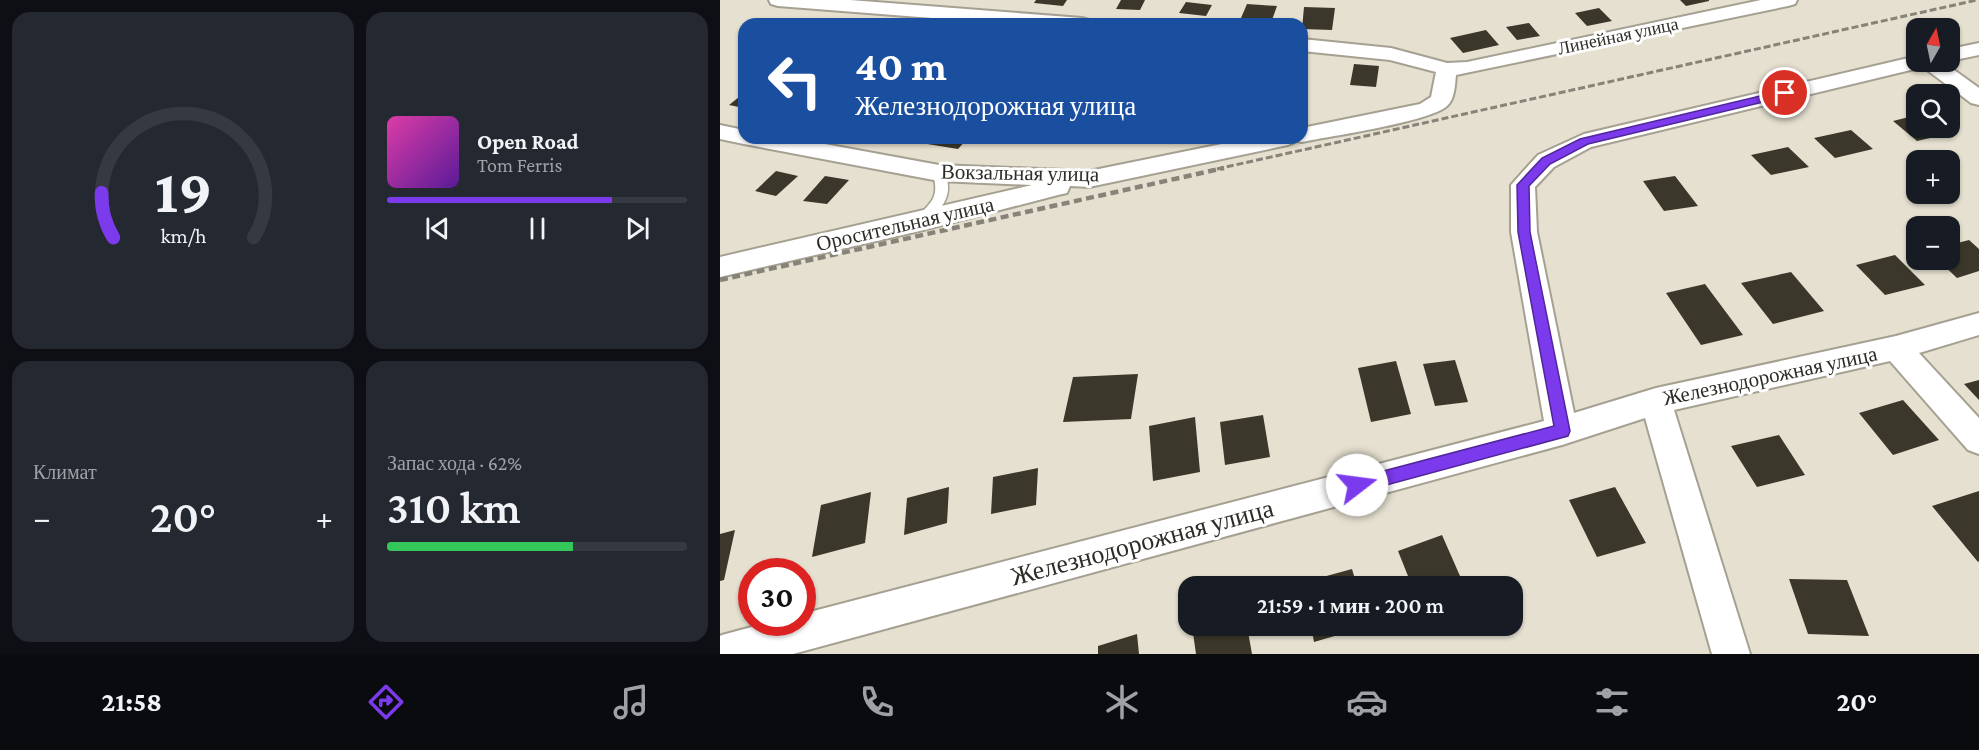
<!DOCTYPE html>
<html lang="ru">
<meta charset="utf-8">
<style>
body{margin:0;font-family:"Crimson Pro",serif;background:#242831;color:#f1f3f6;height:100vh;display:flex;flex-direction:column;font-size:22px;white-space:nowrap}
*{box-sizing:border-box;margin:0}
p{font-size:20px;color:#9ea1a6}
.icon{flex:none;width:33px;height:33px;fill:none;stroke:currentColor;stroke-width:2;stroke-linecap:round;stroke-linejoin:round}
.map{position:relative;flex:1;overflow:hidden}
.drawer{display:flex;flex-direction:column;gap:12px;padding:12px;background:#0d0f14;width:720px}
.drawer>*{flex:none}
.hud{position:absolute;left:18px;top:18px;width:570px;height:126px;border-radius:18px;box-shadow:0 2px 4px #0004;background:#1a4fa0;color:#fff;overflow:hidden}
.needle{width:39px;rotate:9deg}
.tools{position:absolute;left:1186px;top:18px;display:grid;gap:12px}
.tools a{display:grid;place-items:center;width:54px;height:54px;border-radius:12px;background:#171b24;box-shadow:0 2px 4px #0004;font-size:30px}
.speed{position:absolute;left:18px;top:558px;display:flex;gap:12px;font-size:30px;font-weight:700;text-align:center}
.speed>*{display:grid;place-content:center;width:78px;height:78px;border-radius:50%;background:#171b24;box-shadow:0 2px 4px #0004;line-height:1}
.speed .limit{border:9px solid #d22;background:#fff;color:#111}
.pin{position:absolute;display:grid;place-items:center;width:51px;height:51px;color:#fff;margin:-26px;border:3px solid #fff;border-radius:50%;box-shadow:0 2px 6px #0007}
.me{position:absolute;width:66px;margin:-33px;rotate:75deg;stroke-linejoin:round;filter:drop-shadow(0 0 4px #0008)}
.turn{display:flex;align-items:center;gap:21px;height:126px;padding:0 18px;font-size:27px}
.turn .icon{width:78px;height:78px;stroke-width:2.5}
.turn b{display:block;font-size:42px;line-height:51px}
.big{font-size:45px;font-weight:600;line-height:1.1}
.drawer .card{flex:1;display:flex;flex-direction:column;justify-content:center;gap:9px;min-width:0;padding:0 21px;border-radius:18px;background:#242831}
.drawer .dial{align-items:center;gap:0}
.dial svg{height:156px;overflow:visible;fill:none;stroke:#363941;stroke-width:7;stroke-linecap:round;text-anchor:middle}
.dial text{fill:#f1f3f6;stroke:none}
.song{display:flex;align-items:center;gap:18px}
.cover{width:72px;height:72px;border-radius:9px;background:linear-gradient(135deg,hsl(320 70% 55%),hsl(270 70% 35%))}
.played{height:6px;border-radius:3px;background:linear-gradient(90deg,#7c3aed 75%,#363941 75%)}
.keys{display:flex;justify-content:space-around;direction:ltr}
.heat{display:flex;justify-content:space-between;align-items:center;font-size:33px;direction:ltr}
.charge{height:9px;border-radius:4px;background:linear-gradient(90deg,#34c759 62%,#363941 0)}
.drawer .tiles{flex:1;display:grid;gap:12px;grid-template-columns:repeat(2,1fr)}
.trip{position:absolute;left:458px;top:576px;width:345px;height:60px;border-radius:18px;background:#171b24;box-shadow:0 2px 4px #0004;font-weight:600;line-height:60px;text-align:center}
.tab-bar{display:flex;height:96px;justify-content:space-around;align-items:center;background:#090b0e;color:#9ea1a6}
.tab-bar .icon{width:42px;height:42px}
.tab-bar .on{color:#7c3aed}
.tab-bar b{font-size:27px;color:#f1f3f6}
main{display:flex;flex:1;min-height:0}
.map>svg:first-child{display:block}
</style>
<main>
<section class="drawer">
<div class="tiles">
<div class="card dial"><svg viewBox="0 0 100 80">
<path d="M14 69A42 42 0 1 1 86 69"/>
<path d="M14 69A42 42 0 0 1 8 46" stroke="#7c3aed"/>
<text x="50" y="56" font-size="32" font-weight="700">19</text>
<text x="50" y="72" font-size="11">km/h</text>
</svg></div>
<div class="card">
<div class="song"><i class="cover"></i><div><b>Open Road</b><p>Tom Ferris</p></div></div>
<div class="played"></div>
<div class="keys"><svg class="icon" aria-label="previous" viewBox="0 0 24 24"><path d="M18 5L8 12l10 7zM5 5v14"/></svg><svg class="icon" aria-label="pause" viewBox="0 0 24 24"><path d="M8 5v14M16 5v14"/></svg><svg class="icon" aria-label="next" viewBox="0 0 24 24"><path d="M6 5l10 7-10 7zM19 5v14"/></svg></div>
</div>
<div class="card"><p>Климат</p>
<div class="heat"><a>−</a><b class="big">20°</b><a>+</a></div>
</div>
<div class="card"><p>Запас хода · 62%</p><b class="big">310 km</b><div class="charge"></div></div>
</div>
</section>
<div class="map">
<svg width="1259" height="654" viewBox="0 0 1259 654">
<rect width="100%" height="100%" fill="#e5e0d0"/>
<path fill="#3b372a" d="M316,0h31l-4,6 -29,-3z
M401,0h24l-5,10 -24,-1z
M960,0h29v1l-23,5z
M466,2l26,3 -6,11 -27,-3z
M527,4l30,2 -5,14 -31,-2z
M584,7l31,1 -3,22 -30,-1z
M879,8l13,13 -25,5 -12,-13z
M809,23l11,13 -23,4 -11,-13z
M766,30l13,15 -36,8 -13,-15z
M634,64l25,2 -3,21 -26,-2z
M24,93v15l-15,-3z
M1197,115v13h28l7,5 -35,8 -24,-20z
M1131,130l22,19 -38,9 -21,-20z
M206,138h42l-10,11 -37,-6z
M1068,147l21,20 -38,8 -20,-20z
M56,171l22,5 -22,20 -21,-5z
M105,176l24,4 -22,24 -24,-3z
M955,176l23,30 -34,5 -21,-30z
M1249,240l10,9v22l-22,7 -19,-18h12v-15z
M1175,255l30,30 -40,10 -29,-30z
M1071,272l33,39 -51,13 -32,-41z
M985,284l38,51 -42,10 -35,-52z
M735,360l13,42 -33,4 -12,-42z
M676,361l15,53 -40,8 -13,-54z
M418,374l-7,45 -68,3 10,-45z
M1259,380v20l-15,-16z
M1183,400l36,40 -46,15 -34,-42z
M543,415l7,42 -45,8 -5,-43z
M475,417l5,55 -47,9 -4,-55z
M1059,435l26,40 -48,12 -26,-41z
M318,468l-2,37 -45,9 2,-37z
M229,487l-2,36 -43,12 3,-37z
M895,487l31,56 -49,14 -28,-57z
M1259,491v70l-1,1 -46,-56z
M151,492l-6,51 -53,14 9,-52z
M15,530l-11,50 -4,1v-47z
M722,535l18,41 -29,10h-19l-14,-35z
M632,569l5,17h-55l-1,-3z
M1069,579l58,1 22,56 -61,-2z
M472,626h55l5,28h-56z
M591,626h58l-55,16z
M417,634l2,20h-41v-8z"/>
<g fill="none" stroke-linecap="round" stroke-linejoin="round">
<g stroke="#a5a091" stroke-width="3">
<path id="service" d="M219,169l4,1c13,24 -1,38 -17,54h-10l-2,-3 2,-3c17,-17 23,-21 17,-45z"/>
</g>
<g stroke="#a5a091" stroke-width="4">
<path id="minor" d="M49,0h81l232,18 7,2 3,4h-83l-231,-18 -7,-2z
M1041,0h36l-2,4 -7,2 -332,69c-1,9 -1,24 -9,31 -18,16 -116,30 -145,36l-5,-1 -9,4 -199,42 -19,-1 -3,7 -9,2 -139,36 -199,46v-20l312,-72 -93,-4 -195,-37 -24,-5v-14l24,5v8h48l147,27 150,6 162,-33h51v-10l118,-24 11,-7 5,-25 -46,-12 -88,-9v-12l89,9 56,15 20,-1z
M1259,43v12l-29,6v-12z
M1197,56v6h26l36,26v17l-8,-2 -48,-36 -332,80 -37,20 -19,20 2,45 37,181 82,-25 240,-52 83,-23v22l-60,18 60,65v36l-11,-4 -78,-89 -216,49 76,244h-38l-67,-236 -83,27 -769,209h-73v-18l2,-1 48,-13h32v-8l742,-193 -33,-189v-47l27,-30 46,-21z"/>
</g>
<use href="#service" fill="#fff" fill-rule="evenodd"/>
<use href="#minor" fill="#fff" fill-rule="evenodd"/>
<path stroke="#868378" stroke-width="3" stroke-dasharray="7 3" stroke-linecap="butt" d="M497,169l760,-169"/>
<path stroke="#868378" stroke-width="4.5" stroke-dasharray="8 4.5" stroke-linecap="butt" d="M0,280l504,-112"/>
</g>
<path fill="#7c3aed" stroke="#51269a" stroke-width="1.5" d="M1065,90l3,1v5l-200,48 -38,20 -21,22 1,46 40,199 -2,5 -211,57 -5,-3 -3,-5 3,-5 5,-2 197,-52 -36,-194 -1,-47 25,-27 38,-19z"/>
<g text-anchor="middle" stroke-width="6" stroke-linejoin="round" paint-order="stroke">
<g font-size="18" fill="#2e2c26" stroke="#fff">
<text transform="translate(898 36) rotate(-12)" y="6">Линейная улица</text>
</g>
<g font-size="21" fill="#2e2c26" stroke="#fff">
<text transform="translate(300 173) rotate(1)" y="7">Вокзальная улица</text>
<text transform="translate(185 224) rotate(-13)" y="7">Оросительная улица</text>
<text transform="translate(1050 376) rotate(-12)" y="7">Железнодорожная улица</text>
</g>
<g font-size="26" fill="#2e2c26" stroke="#fff">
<text transform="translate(422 542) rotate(-15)" y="9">Железнодорожная улица</text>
</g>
</g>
</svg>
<div class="tools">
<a><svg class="needle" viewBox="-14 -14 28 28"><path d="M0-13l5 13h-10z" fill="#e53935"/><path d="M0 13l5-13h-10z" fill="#9ea1a6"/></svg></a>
<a><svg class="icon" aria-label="search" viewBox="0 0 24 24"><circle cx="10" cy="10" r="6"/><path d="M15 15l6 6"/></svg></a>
<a>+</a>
<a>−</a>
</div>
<div class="speed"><div class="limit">30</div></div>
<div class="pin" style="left:1065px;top:93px;background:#d93025"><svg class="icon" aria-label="arrive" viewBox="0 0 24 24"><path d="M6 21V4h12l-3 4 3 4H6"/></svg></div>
<svg class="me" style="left:637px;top:485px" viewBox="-20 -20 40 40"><circle r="19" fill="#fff"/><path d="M0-13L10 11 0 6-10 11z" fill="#7c3aed"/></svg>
<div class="trip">21:59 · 1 мин · 200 m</div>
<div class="hud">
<div class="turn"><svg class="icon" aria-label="left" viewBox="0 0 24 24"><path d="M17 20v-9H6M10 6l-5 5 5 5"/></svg><div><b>40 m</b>Железнодорожная улица</div></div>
</div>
</div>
</main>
<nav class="tab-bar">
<b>21:58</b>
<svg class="icon on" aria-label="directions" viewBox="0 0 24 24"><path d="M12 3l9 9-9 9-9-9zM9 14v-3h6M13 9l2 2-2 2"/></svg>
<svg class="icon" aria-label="music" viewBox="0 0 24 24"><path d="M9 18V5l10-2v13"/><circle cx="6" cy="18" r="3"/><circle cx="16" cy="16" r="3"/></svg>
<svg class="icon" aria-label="phone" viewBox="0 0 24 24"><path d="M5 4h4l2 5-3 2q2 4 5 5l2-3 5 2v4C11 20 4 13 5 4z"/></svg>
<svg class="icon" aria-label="climate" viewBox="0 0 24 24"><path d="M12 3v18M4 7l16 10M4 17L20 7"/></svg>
<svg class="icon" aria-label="car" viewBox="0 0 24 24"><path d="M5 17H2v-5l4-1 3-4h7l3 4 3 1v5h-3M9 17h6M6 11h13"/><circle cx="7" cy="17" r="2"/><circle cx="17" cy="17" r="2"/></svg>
<svg class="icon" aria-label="filters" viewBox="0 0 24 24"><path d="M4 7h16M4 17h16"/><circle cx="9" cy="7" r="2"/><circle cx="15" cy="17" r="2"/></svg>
<b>20°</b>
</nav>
